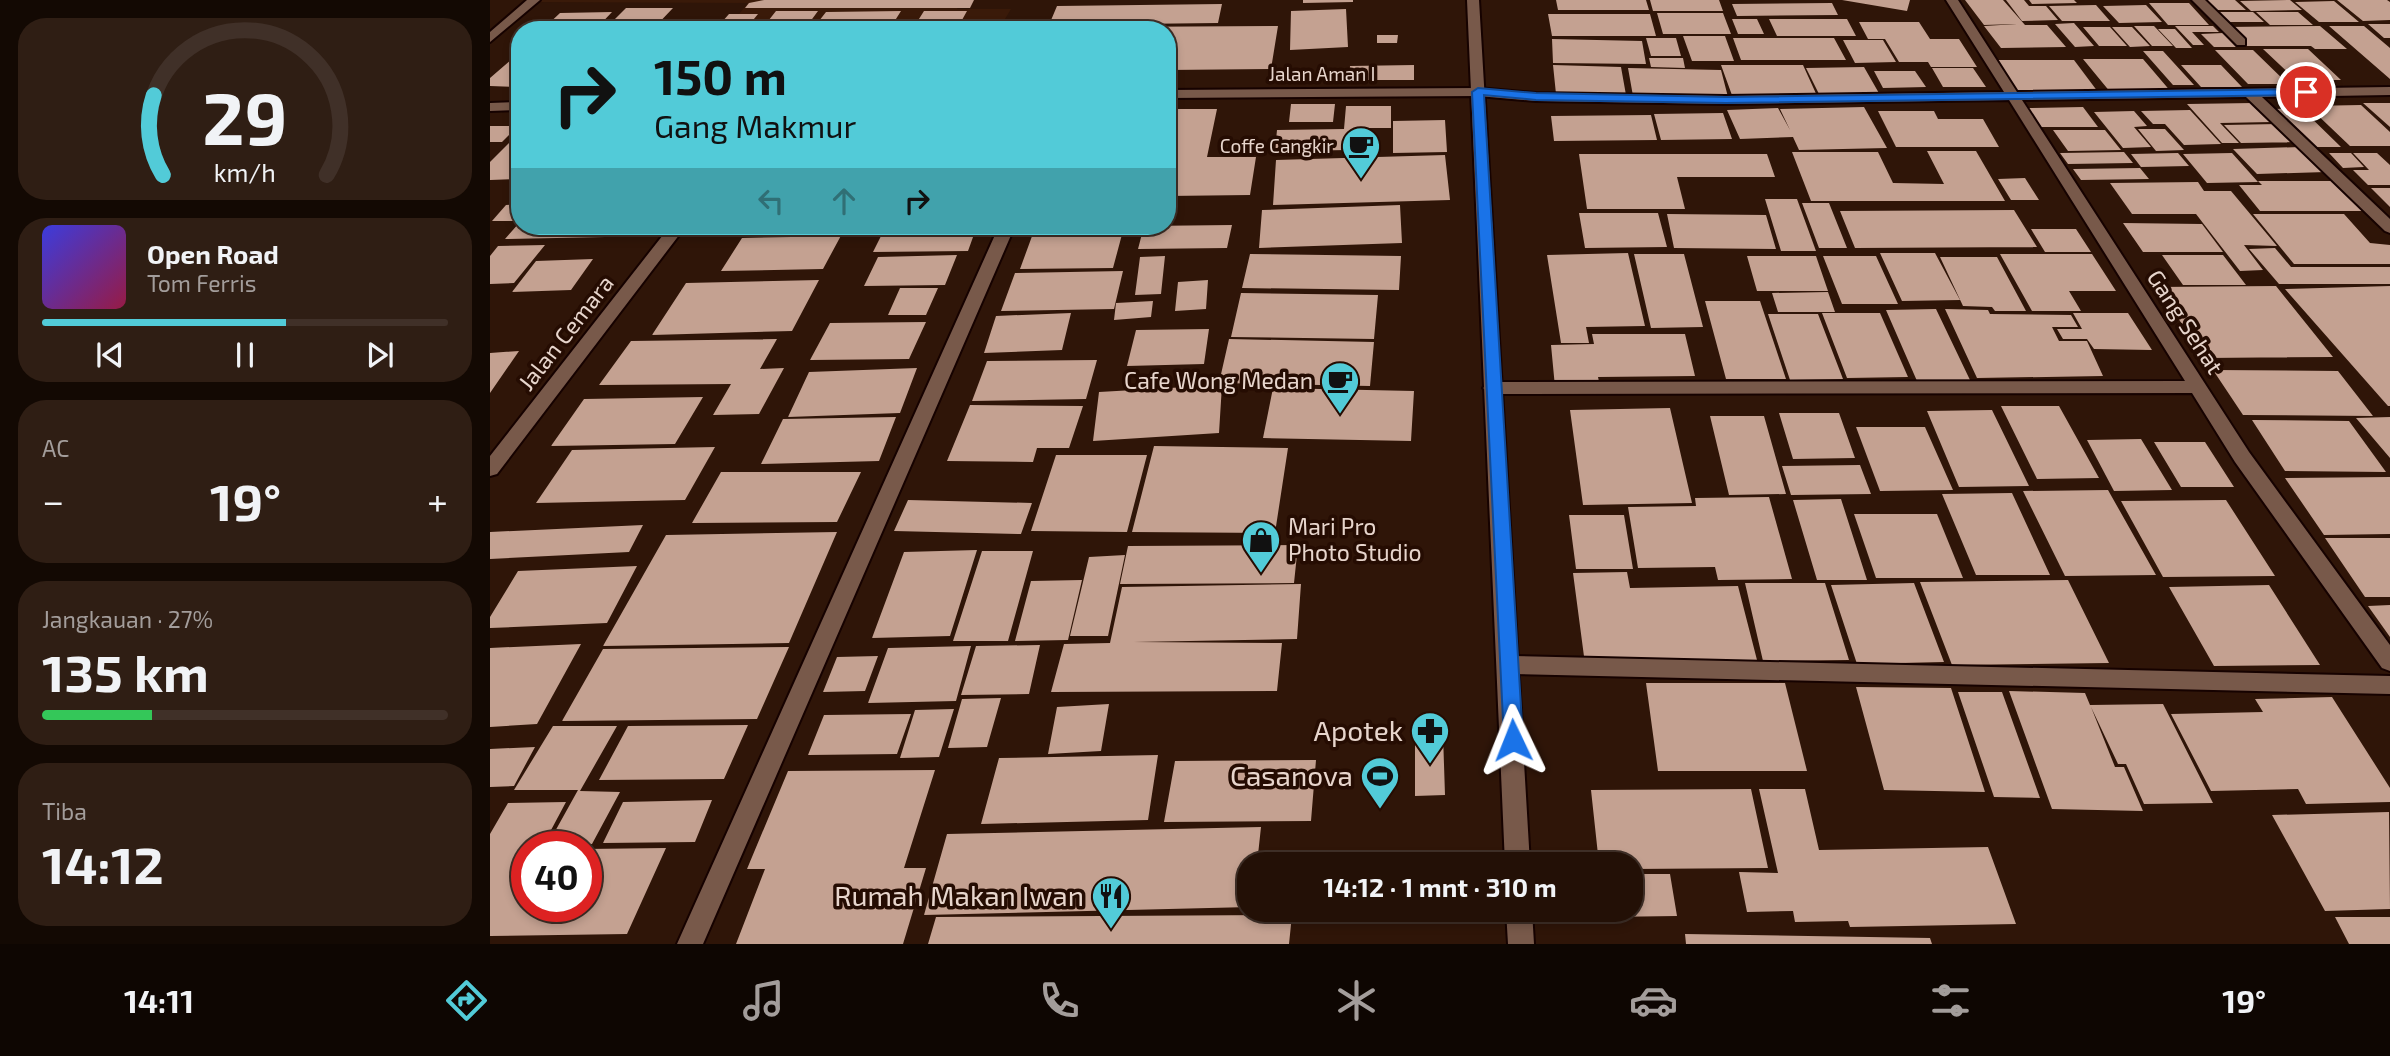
<!DOCTYPE html>
<html lang="id">
<meta charset="utf-8">
<style>
body{margin:0;font-family:"Exo 2",sans-serif;background:#2f1e14;color:#f1f3f6;height:100vh;display:flex;flex-direction:column;font-size:26px;white-space:nowrap}
*{box-sizing:border-box;margin:0}
p{font-size:23px;color:#a39d9b}
.icon{flex:none;width:38px;height:38px;fill:none;stroke:currentColor;stroke-width:2;stroke-linecap:round;stroke-linejoin:round}
.map{position:relative;flex:1;overflow:hidden}
.side{display:flex;flex-direction:column;gap:18px;padding:18px;background:#130903;width:490px}
.side>*{flex:none}
.banner{position:absolute;left:21px;top:21px;width:665px;height:214px;border-radius:28px;box-shadow:0 4px 10px #0003,0 0 0 2px #403028;background:#52cbd8;color:#111;overflow:hidden}
.speed{position:absolute;left:21px;top:831px;display:flex;gap:14px;font-size:35px;font-weight:700;text-align:center}
.speed>*{display:grid;place-content:center;width:91px;height:91px;border-radius:50%;background:#231006;box-shadow:0 4px 10px #0003,0 0 0 2px #403028;line-height:1}
.speed .limit{border:10px solid #d22;background:#fff;color:#111}
.pin{position:absolute;display:grid;place-items:center;width:60px;height:60px;color:#fff;margin:-30px;border:4px solid #fff;border-radius:50%;box-shadow:0 2px 7px #0007}
.me{position:absolute;width:77px;margin:-38px;rotate:358deg;stroke-linejoin:round;filter:drop-shadow(0 0 5px #0008)}
.turn{display:flex;align-items:center;gap:24px;height:147px;padding:0 28px;font-size:32px}
.turn .icon{width:91px;height:91px;stroke-width:2.5}
.turn b{display:block;font-size:49px;line-height:60px}
.lanes{display:flex;align-items:center;height:66px;padding:0 28px;background:#0003;justify-content:center;gap:35px;direction:ltr}
.lanes .off{opacity:.35}
.big{font-size:52px;font-weight:700;line-height:1.1}
.side .tile{flex:1;display:flex;flex-direction:column;justify-content:center;gap:10px;min-width:0;padding:0 24px;border-radius:28px;background:#2f1e14}
.side .dial{align-items:center;gap:0}
.dial svg{height:182px;overflow:visible;fill:none;stroke:#403028;stroke-width:7;stroke-linecap:round;text-anchor:middle}
.dial text{fill:#f1f3f6;stroke:none}
.song{display:flex;align-items:center;gap:21px}
.cover{width:84px;height:84px;border-radius:10px;background:linear-gradient(135deg,hsl(240 70% 55%),hsl(340 70% 35%))}
.played{height:7px;border-radius:4px;background:linear-gradient(90deg,#52cbd8 60%,#403028 60%)}
.keys{display:flex;justify-content:space-around;direction:ltr}
.heat{display:flex;justify-content:space-between;align-items:center;font-size:38px;direction:ltr}
.charge{height:10px;border-radius:5px;background:linear-gradient(90deg,#34c759 27%,#403028 0)}
.trip{position:absolute;left:747px;top:852px;width:406px;height:70px;border-radius:28px;background:#231006;box-shadow:0 4px 10px #0003,0 0 0 2px #403028;font-weight:700;line-height:70px;text-align:center}
.tabs{display:flex;height:112px;justify-content:space-around;align-items:center;background:#0e0602;color:#a39d9b}
.tabs .icon{width:49px;height:49px}
.tabs .selected{color:#52cbd8}
.tabs b{font-size:32px;color:#f1f3f6}
main{display:flex;flex:1;min-height:0}
.map>svg:first-child{display:block}
</style>
<main>
<section class="side">
<div class="tile dial"><svg viewBox="0 0 100 80">
<path d="M14 69A42 42 0 1 1 86 69"/>
<path d="M14 69A42 42 0 0 1 10 34" stroke="#52cbd8"/>
<text x="50" y="56" font-size="32" font-weight="700">29</text>
<text x="50" y="72" font-size="11">km/h</text>
</svg></div>
<div class="tile">
<div class="song"><i class="cover"></i><div><b>Open Road</b><p>Tom Ferris</p></div></div>
<div class="played"></div>
<div class="keys"><svg class="icon" aria-label="previous" viewBox="0 0 24 24"><path d="M18 5L8 12l10 7zM5 5v14"/></svg><svg class="icon" aria-label="pause" viewBox="0 0 24 24"><path d="M8 5v14M16 5v14"/></svg><svg class="icon" aria-label="next" viewBox="0 0 24 24"><path d="M6 5l10 7-10 7zM19 5v14"/></svg></div>
</div>
<div class="tile"><p>AC</p>
<div class="heat"><a>−</a><b class="big">19°</b><a>+</a></div>
</div>
<div class="tile"><p>Jangkauan · 27%</p><b class="big">135 km</b><div class="charge"></div></div>
<div class="tile"><p>Tiba</p><b class="big">14:12</b></div>
</section>
<div class="map">
<svg width="1900" height="944" viewBox="0 0 1900 944">
<rect width="100%" height="100%" fill="#2f1508"/>
<path fill="#3a1a09" d="M49,0h423l-5,9h54l-6,10 8,1 -5,10h-282l22,-27 -211,-1z"/>
<path fill="#c4a191" d="M274,0h210l-4,8h-225l4,-5z
M813,0h50v2l-50,1z
M1066,0h90l3,10h-91z
M1160,0h69l4,11h-70z
M1352,0h68l-3,11z
M1475,0h38l22,25h22l19,22 -65,1 -17,-22 33,-2 -33,1z
M1516,0h18l5,6h17l12,14 -36,1z
M1539,0h45l3,3 -45,1z
M1709,0h36l11,10h-37z
M1800,0l12,10 -51,1 -11,-10z
M1847,0h50l3,2v18l-27,1z
M1844,1l25,21h-40l-24,-20z
M1342,3l6,12 -101,1 -5,-12z
M1659,3h40l20,22h-41z
M732,4l-4,19 -169,2 8,-19z
M1606,5l14,16h-48l-13,-15z
M1656,5l16,17 -43,1 -16,-17z
M136,8h47l-21,22h-48z
M856,9l2,38 -58,3 1,-39z
M286,11h42l-14,19h-43z
M411,11l-12,19h-77l14,-18z
M434,11h43l-5,9h51l-5,10h-96z
M122,12l-17,18h-53l18,-17z
M1726,12h37l11,10h-37z
M1766,12h42l15,13h-43z
M1167,13h66l8,21h-68z
M239,14h29l-13,16h-30z
M1058,14h102l6,22h-104z
M1242,19h25l7,15h-26z
M1279,19h78l9,17h-79z
M182,20h42l-9,10h-42z
M1369,22h60l11,17h29l18,28h-46l-3,-5h-29l-14,-23h-17z
M1584,23l20,23 -19,1 -20,-23z
M1878,24h22v14h-6z
M788,26l-7,43 -104,1v-40h-58v-3z
M1644,26h20l19,20h-21z
M1685,26h38l6,6h-27l12,13h-11z
M1830,26l27,23h-32l-4,-3h-64l-20,-19z
M1839,26h35l26,22v31z
M1593,27h27l17,19h-28z
M1622,27h20l18,19 -20,1z
M1668,29h17l17,19h-16z
M1733,33l13,14h-22l-13,-13z
M887,35h21l-1,8h-20z
M1193,36h42l9,25h-42z
M1156,38h30l5,18h-30z
M1243,38h101l12,22h-105z
M1062,39l90,2 4,23 -93,-1z
M1353,40h40l13,22 -41,1z
M1773,49h45l33,31h-45z
M1725,50h38l35,34h-40z
M1653,51h20l31,34h-21z
M30,52v35l-30,-1v-8z
M1159,58h34l2,10 -34,-1z
M1593,59h60l29,34h-61z
M1506,60h78l24,32h-81z
M924,65v15h-65l1,-14z
M1063,65l68,2 5,28 -70,-1z
M1231,65h82l15,33h-85z
M1691,65h40l21,22h-41z
M1374,67l16,28 -60,1 -14,-28z
M1138,68l93,2 7,27 -95,-1z
M1442,68h41l13,19h-43z
M1384,71h41l11,16 -43,1z
M1763,103l19,19 -52,1 19,20h-17l-35,-39z
M1873,103h27v24z
M801,104h44l-2,18h-44z
M1871,105l29,27v14h-40l-42,-40z
M856,106h45v22h-38l-2,22 -76,1 2,-21 67,-1z
M1374,107l23,41 -88,2 -6,-13 -53,2 -13,-29 51,-2 12,22 -10,-21z
M1593,107l15,20h-57l-13,-19z
M1811,108l40,39h-27l-39,-38z
M685,109h42l-10,48h49l-6,38 -83,1v-56z
M1700,110l31,34 -37,1 -19,-21h-12l-12,-13z
M1388,111h56l4,8h45l16,28h-103z
M1644,111l13,15 -13,1 17,20 -28,1 -29,-36z
M1233,113l9,26 -71,1 -7,-26z
M1161,115l6,25 -103,1 -3,-25z
M955,120l2,32 -54,1v-32z
M1788,124l18,18 -55,1 -17,-18z
M0,126h28l-16,16h-12z
M1648,129h27l19,21 -28,1z
M1563,130h52l16,20 -53,1z
M21,141h9v38l-30,1v-18z
M1810,147l26,25 -69,2 -24,-25z
M1437,151h49l29,50h-194l-19,-49h86l15,31 51,1z
M1634,152l9,11 -65,1 -8,-11z
M1688,153l11,13 -48,1 -10,-13z
M1742,153l26,29 -51,1 -24,-29z
M1839,153h22l13,14 -21,1z
M1863,153h24l13,12v20h-22l-15,-15h16z
M1089,154h188l8,23h-98l8,32h-98z
M955,155l5,45 -177,5 3,-45z
M1650,168l9,11 -68,1 -8,-11z
M1535,178l14,22h-28l-13,-21z
M1768,181h76l28,30h-102l-21,-26h23z
M1708,182l6,9h27l46,55 -33,-1 19,25 -23,1 -44,-57h-64l-22,-31z
M1881,188h19v19z
M1275,199h32l19,52h-35z
M1312,203h27l18,45h-28z
M30,204v10l-6,7h-22l14,-16z
M910,205l2,38 -143,5 3,-38z
M1524,210l23,37 -182,1 -15,-37z
M1089,213h79l9,34 -82,1z
M1177,214l99,1 10,34 -102,-1z
M1763,214h91l26,29 20,2v19h-96z
M30,222v4h93l-8,11 -100,2z
M1633,223l79,1 21,28h-80z
M742,225l-5,23 -89,1 6,-23z
M251,226h125v2l-127,2z
M396,226h91l-9,25 -95,1z
M634,227l-11,41 -93,1 15,-41z
M1541,229h45l15,23h-46z
M307,230h47l-21,39 -102,2 21,-33 50,-1z
M55,245l-31,38 -24,1v-28l8,-10z
M1785,248l16,19h99v17h-111l-30,-35z
M1138,253l17,73 -59,1 3,16h-28l-14,-88z
M1390,253h55l25,47 -58,1z
M760,254l151,2 -2,34 -157,-2z
M1144,254h50l19,73 -52,1z
M1510,254h92l24,37h-47l12,20h-49z
M467,255l-12,30 -81,1 14,-29z
M1672,255h61l23,30h-63z
M675,256l-4,38 -26,1 5,-38z
M1257,256h69l12,35h-71z
M1333,256h53l22,48h-56z
M1450,257h57l29,54h-31l-3,-4 -29,-1z
M103,259l-22,31 -59,2 24,-31z
M633,271l-9,38 -113,2 14,-38z
M329,280l-27,51 -140,4 34,-52z
M718,280l-2,29 -31,2 3,-29z
M1786,286l57,71 -128,1 -48,-71z
M1900,286v120h-2l-103,-117z
M410,288h38l-12,27h-38z
M1338,292l7,20h-57l-6,-19z
M751,293l137,2 -4,44 -143,-2z
M663,301l-2,16 -37,3 2,-17z
M1215,301h55l26,78h-60z
M1446,309l34,71 -53,1 -31,-71z
M1455,309l43,1 2,4 81,1 7,12h-26l7,14h28l16,35 -126,2z
M581,313l-9,37 -78,3 12,-37z
M1332,313h58l28,64 -61,1z
M1583,313h55l24,37 -58,-1 -7,-10h-24l-6,-10h25z
M1278,314h50l25,65 -53,1z
M436,322l-17,37 -99,1 20,-37z
M719,329l-5,35 -77,2 9,-36z
M1102,334h93l10,42 -97,1 2,9 -45,1 -4,-42 43,-1z
M287,339l-17,30 24,-1 -25,46 -46,1 18,-31 -132,1 32,-44z
M739,339l145,3 -4,44 -151,-3z
M29,351l-29,42v-40z
M607,360l-11,39 -114,2 15,-40z
M427,368l-17,45 -112,4 21,-45z
M1723,370l125,1 35,45 -130,-1z
M732,385l-3,48 -126,8 6,-49z
M783,388l141,3 -3,50 -148,-3z
M213,397l-28,47 -124,2 33,-47z
M480,405l113,1 -14,42h-32l-4,14 -86,-1z
M1511,406h58l40,72 -62,1z
M1180,408l22,95 -109,2 -13,-95z
M1502,410l37,76 -70,1 -32,-76z
M1289,413h60l16,45 -62,1z
M1220,416h54l22,78 -57,1z
M406,417l-17,44 -118,3 22,-45z
M1900,417v41l-34,-40z
M1762,420l97,1 37,51 -101,-1z
M1366,427h69l28,63 -73,1z
M1651,439l31,51 -58,1 -27,-51z
M1664,442h51l29,45h-53z
M664,446l134,2 -13,85 -143,-1z
M225,447l-30,53 -149,3 36,-53z
M566,455h91l-20,77 -96,-1z
M1370,465l11,29 -80,1 -9,-29z
M231,472h140l-24,50 -145,1z
M1900,477v57l-66,1 -39,-57z
M1618,490l48,85 -91,1 -42,-85z
M1522,493l38,82h-74l-34,-81z
M1279,497l23,82 -74,1 -3,-13 -77,1 -10,-61 68,-1 -1,-8z
M1351,499l26,81h-50l-24,-80z
M418,500l124,3 -11,31 -127,-3z
M1736,500l49,76 -112,1 -42,-76z
M1364,514h83l26,64h-87z
M1079,515h55l9,54h-57z
M153,525l-14,27 -139,7v-27z
M347,532l-48,111 -186,3 63,-111z
M1835,538h65v59h-25z
M808,545l-4,38 -174,1 8,-38z
M487,550l-27,86 -78,2 32,-86z
M492,551h51l-25,90h-55z
M635,555l-17,81h-38l19,-79z
M147,566l-30,57 -117,5v-11l28,-46z
M1137,572l3,16 108,-2 19,74 -172,4 -12,-91z
M592,580l-14,60 -53,1 16,-60z
M1578,580l41,83 -157,2 -32,-83z
M1255,583h80l24,77 -86,1z
M1424,583l30,79 -87,2 -26,-79z
M811,584l-4,55 -163,3 148,1 -5,48 -226,1 13,-48 46,-1 12,-56z
M1779,585l51,80 -106,1 -45,-79z
M1900,605v32l-22,-31z
M91,644l-44,80 -47,3v-79z
M550,645l-11,49 -68,1 15,-49z
M481,646l-15,55 -88,2 20,-55z
M299,647l-32,72 -195,2 41,-72z
M388,656l-13,35 -42,1 14,-35z
M1156,683h139l22,88h-149z
M1366,687l95,1 34,104 -101,-2z
M1519,691l76,2 5,12 73,-1 50,99 -69,1 -18,-40h-8l-27,-57 24,60h9l19,44 -91,-2z
M1468,692h44l38,106 -46,-1z
M1842,697l58,91v14l-84,2 -8,-15 -87,2 -40,-77 92,-2 -8,-13z
M511,698l-14,49 -39,1 14,-49z
M619,704l-8,47 -53,3 9,-47z
M464,709l-15,48 -39,1 15,-48z
M421,714l-14,40 -89,1 16,-40z
M258,725l-24,54 -125,1 29,-54z
M63,726h64l-37,65 40,1 -28,52h-44l30,-54h-64z
M953,734l2,61 -30,1v-61z
M45,747l-21,39 -24,1v-38z
M668,755l-10,65 -167,4 18,-66z
M826,760l-5,61 -147,1 11,-61z
M445,770l-31,98h22l-23,76h-167l29,-75h-18l41,-98z
M1261,789l17,79 -137,1v-5h-32l-8,-74z
M1269,789h46l14,61 169,-3 28,77 -166,3 -2,-6 -53,1 -2,-11 -46,1 -8,-40 39,1z
M222,800l-17,42 -92,1 20,-41z
M76,802l-24,45h-15v59h59v-57l80,-1 -39,86 -137,2v-102l18,-31z
M1899,812l1,97 -65,2 -53,-96z
M771,827l-4,37h-7v43l-326,8 23,-81z
M1141,874h39l7,42 -71,1 -1,-7h26z
M802,915l-3,29h-361l8,-27z
M1845,917h55v27h-41z
M1195,934l245,4 2,6h-246z"/>
<g fill="none" stroke-linecap="round" stroke-linejoin="round">
<g stroke="#160200" stroke-width="4">
<path id="minor" d="M37,0h13l-50,42v-10z
M1456,0h12l59,92 373,-5v8l-128,2 128,122v14l-5,-2 -139,-134 -224,3 227,352 141,193v26l-8,-3 -147,-206 -43,-69 -700,1 -9,-6 9,-6 693,-1 -176,-281 -284,4 -189,-3 -58,-5 -311,2v-8l311,-2 58,5 189,3 279,-4z
M1702,0h13l40,39v6h-8z
M30,102v8l-30,1v-8z
M180,226h16l-189,248 -7,2v-20z
M509,226h16l-312,718h-26z
M1020,656l880,20v18l-880,-20 -8,-3 -3,-6 3,-6z"/>
</g>
<g stroke="#160200" stroke-width="4">
<path id="tertiary" d="M977,0h12l51,864h-25z
M1016,910h26l2,34h-26z"/>
</g>
<use href="#minor" fill="#78594a" fill-rule="evenodd"/>
<use href="#tertiary" fill="#78594a" fill-rule="evenodd"/>
</g>
<path fill="#1a73e8" stroke="#114b97" stroke-width="2" d="M988,88l58,5 190,4 580,-8 6,3 -6,3 -580,8 -190,-3 -52,-5 39,645 -3,5 -7,3 -7,-3 -2,-5 -32,-648z"/>
<defs>
<g id="cafe-pin" transform="scale(2.0125)"><path d="M0 17L-7.5 6A9.5 9.5 0 1 1 7.5 6Z" fill="#52cbd8" stroke="#250c02"/><path d="M-5.5-4.5H6V0H3Q3 3.5 0 3.5H-2.5Q-5.5 3.5-5.5 0ZM3-3.2v2h1.7v-2ZM-6 4.5H4V6H-6Z" fill="#111"/></g>
<g id="shop-pin" transform="scale(2.0125)"><path d="M0 17L-7.5 6A9.5 9.5 0 1 1 7.5 6Z" fill="#52cbd8" stroke="#250c02"/><path d="M-5-2.5h2.3a2.7 3.5 0 0 1 5.4 0H5L5.5 6h-11ZM-1.5-2.5h3a1.5 2.3 0 0 0-3 0Z" fill="#111"/></g>
<g id="pharmacy-pin" transform="scale(2.0125)"><path d="M0 17L-7.5 6A9.5 9.5 0 1 1 7.5 6Z" fill="#52cbd8" stroke="#250c02"/><path d="M-2-6h4v4h4v4h-4v4h-4v-4h-4v-4h4Z" fill="#111"/></g>
<g id="stadium-pin" transform="scale(2.0125)"><path d="M0 17L-7.5 6A9.5 9.5 0 1 1 7.5 6Z" fill="#52cbd8" stroke="#250c02"/><path d="M0-5a6.5 5 0 1 0 0 10a6.5 5 0 1 0 0-10ZM-3.5-1.8h7v3.6h-7Z" fill="#111"/></g>
<g id="restaurant-pin" transform="scale(2.0125)"><path d="M0 17L-7.5 6A9.5 9.5 0 1 1 7.5 6Z" fill="#52cbd8" stroke="#250c02"/><path d="M-5-6h1v4h1v-4h1v4h1v-4h1v5L-1.5 .5V6h-2V.5L-5-1ZM5-6V6H3V1.5H1.5Q1.5-4 5-6Z" fill="#111"/></g>
</defs>
<g fill-rule="evenodd">
<use href="#cafe-pin" x="871" y="146"/>
<use href="#cafe-pin" x="850" y="381"/>
<use href="#shop-pin" x="771" y="540"/>
<use href="#pharmacy-pin" x="940" y="731"/>
<use href="#stadium-pin" x="890" y="776"/>
<use href="#restaurant-pin" x="621" y="896"/>
</g>
<g text-anchor="middle" stroke-width="7" stroke-linejoin="round" paint-order="stroke">
<g font-size="19" fill="#e7d5cc" stroke="#250c02">
<text x="832" y="81">Jalan Aman I</text>
</g>
<g font-size="19" fill="#e7d5cc" stroke="#250c02" text-anchor="end">
<text x="844" y="153">Coffe Cangkir</text>
</g>
<g font-size="23" fill="#e7d5cc" stroke="#250c02">
<text transform="translate(1695 322) rotate(57)" y="8">Gang Sehat</text>
<text transform="translate(76 333) rotate(-52)" y="8">Jalan Cemara</text>
</g>
<g font-size="23" fill="#e7d5cc" stroke="#250c02" text-anchor="end">
<text x="823" y="389">Cafe Wong Medan</text>
<text x="798" y="535" text-anchor="start">Mari Pro<tspan x="798" dy="26">Photo Studio</tspan></text>
</g>
<g font-size="28" fill="#e7d5cc" stroke="#250c02" text-anchor="end">
<text x="913" y="741">Apotek</text>
<text x="863" y="786">Casanova</text>
<text x="594" y="906">Rumah Makan Iwan</text>
</g>
</g>
</svg>
<div class="speed"><div class="limit">40</div></div>
<div class="pin" style="left:1816px;top:92px;background:#d93025"><svg class="icon" aria-label="arrive" viewBox="0 0 24 24"><path d="M6 21V4h12l-3 4 3 4H6"/></svg></div>
<svg class="me" style="left:1023px;top:740px" viewBox="-20 -20 40 40"><path d="M0-17L14 15 0 8-14 15z" fill="#1a73e8" stroke="#fff" stroke-width="4"/></svg>
<div class="trip">14:12 · 1 mnt · 310 m</div>
<div class="banner">
<div class="turn"><svg class="icon" aria-label="right" viewBox="0 0 24 24"><path d="M7 20v-9h11M14 6l5 5-5 5"/></svg><div><b>150 m</b>Gang Makmur</div></div>
<div class="lanes"><svg class="icon off" aria-label="left" viewBox="0 0 24 24"><path d="M17 20v-9H6M10 6l-5 5 5 5"/></svg><svg class="icon off" aria-label="ahead" viewBox="0 0 24 24"><path d="M12 20V5M6 11l6-6 6 6"/></svg><svg class="icon" aria-label="right" viewBox="0 0 24 24"><path d="M7 20v-9h11M14 6l5 5-5 5"/></svg></div>
</div>
</div>
</main>
<nav class="tabs">
<b>14:11</b>
<svg class="icon selected" aria-label="directions" viewBox="0 0 24 24"><path d="M12 3l9 9-9 9-9-9zM9 14v-3h6M13 9l2 2-2 2"/></svg>
<svg class="icon" aria-label="music" viewBox="0 0 24 24"><path d="M9 18V5l10-2v13"/><circle cx="6" cy="18" r="3"/><circle cx="16" cy="16" r="3"/></svg>
<svg class="icon" aria-label="phone" viewBox="0 0 24 24"><path d="M5 4h4l2 5-3 2q2 4 5 5l2-3 5 2v4C11 20 4 13 5 4z"/></svg>
<svg class="icon" aria-label="climate" viewBox="0 0 24 24"><path d="M12 3v18M4 7l16 10M4 17L20 7"/></svg>
<svg class="icon" aria-label="car" viewBox="0 0 24 24"><path d="M5 17H2v-5l4-1 3-4h7l3 4 3 1v5h-3M9 17h6M6 11h13"/><circle cx="7" cy="17" r="2"/><circle cx="17" cy="17" r="2"/></svg>
<svg class="icon" aria-label="filters" viewBox="0 0 24 24"><path d="M4 7h16M4 17h16"/><circle cx="9" cy="7" r="2"/><circle cx="15" cy="17" r="2"/></svg>
<b>19°</b>
</nav>
